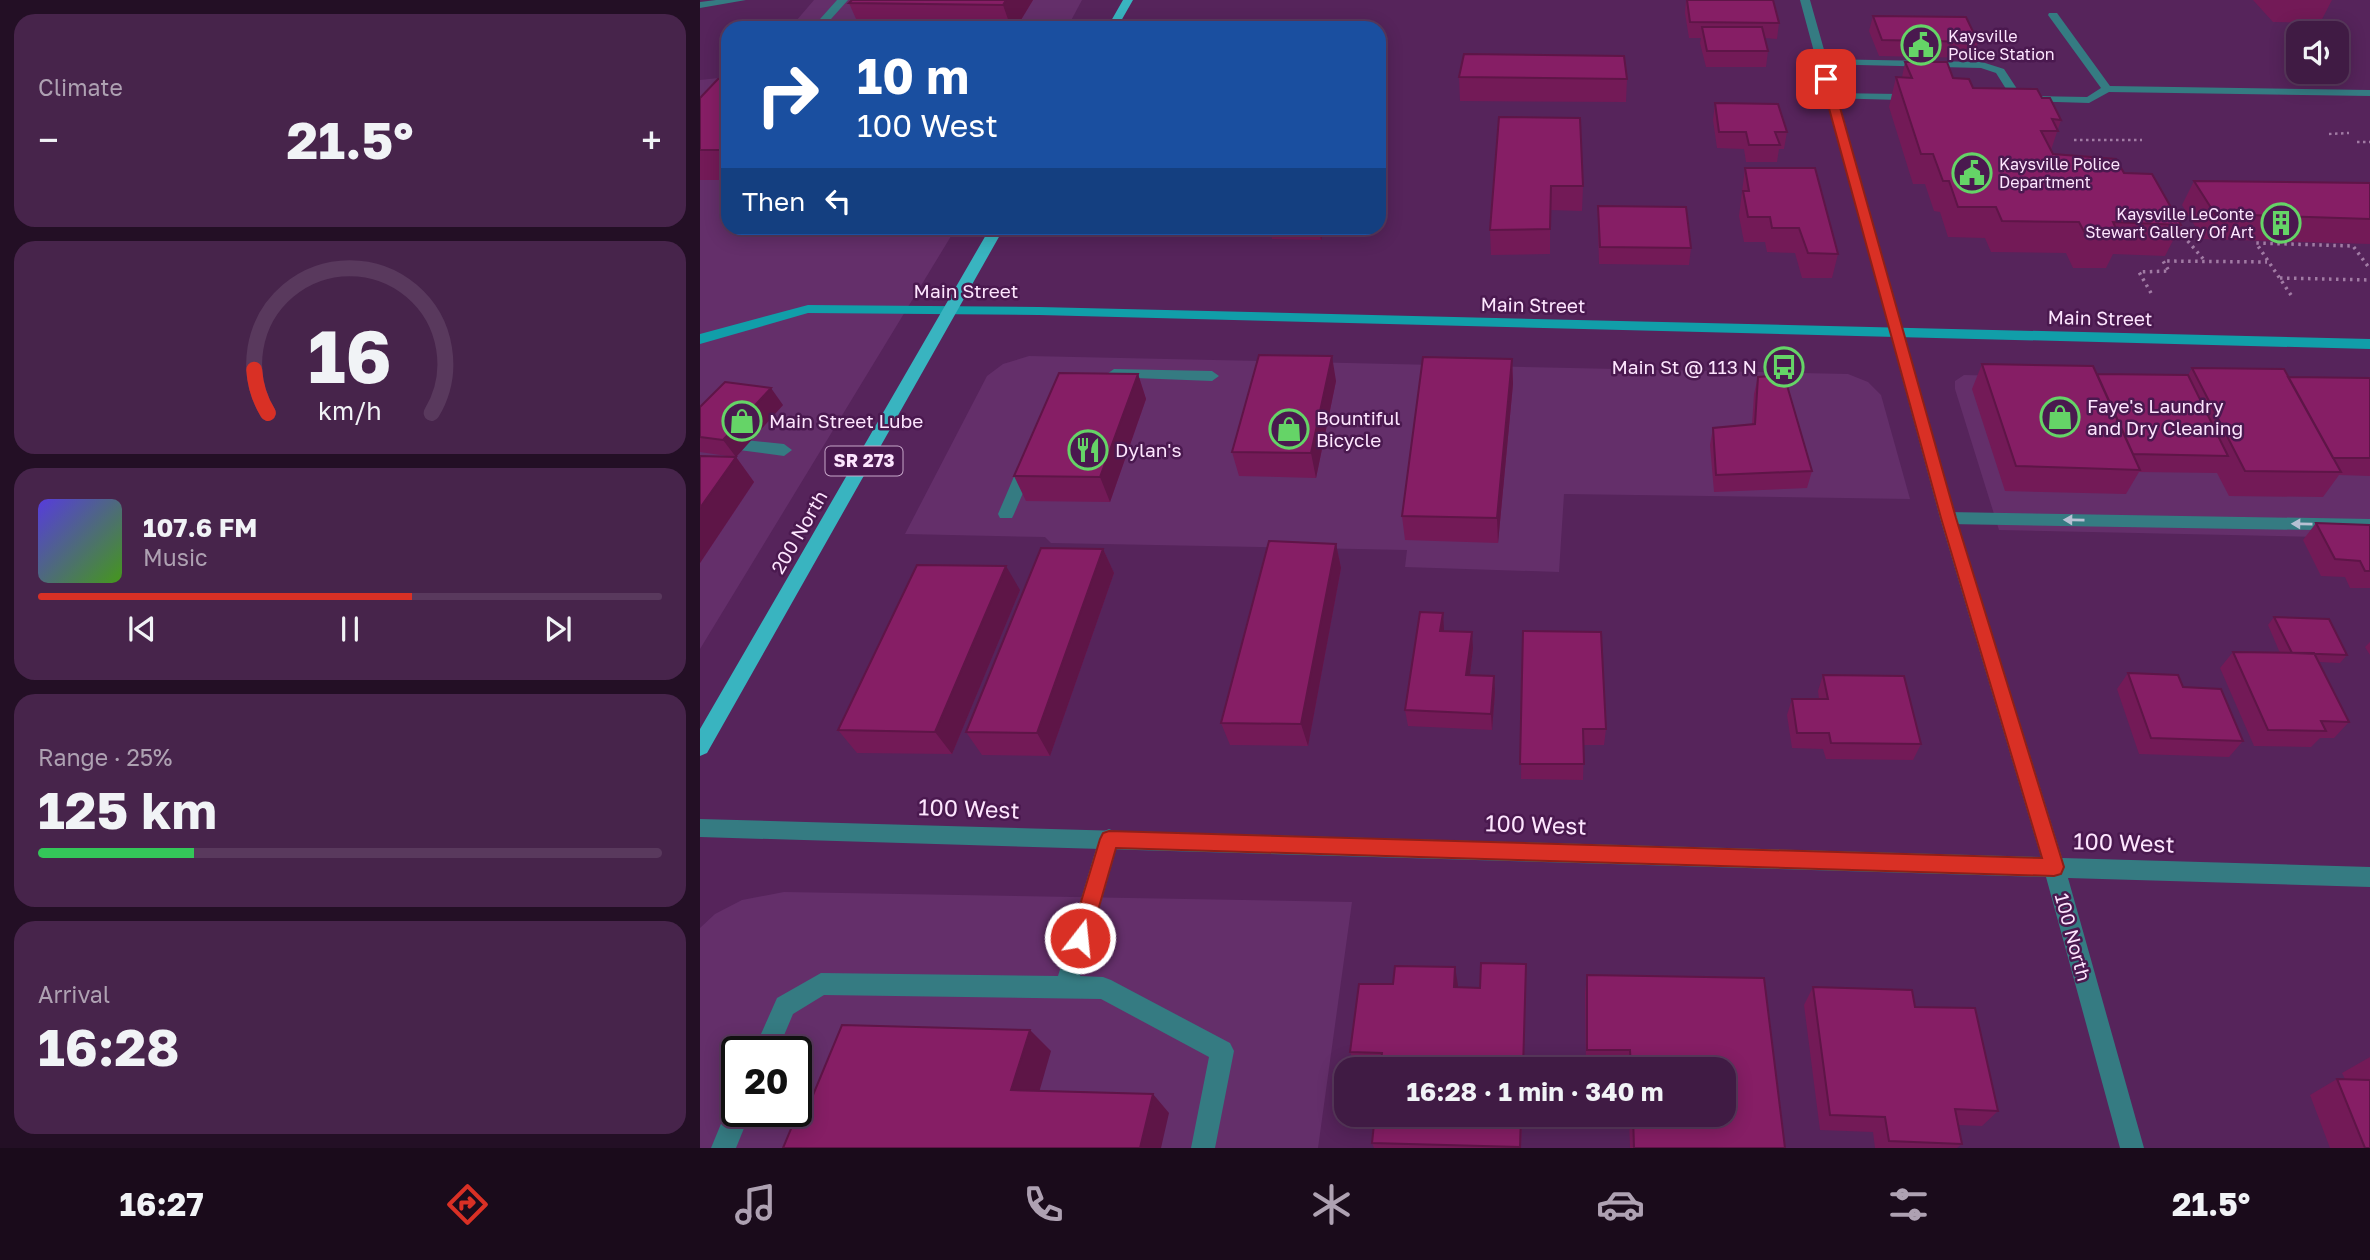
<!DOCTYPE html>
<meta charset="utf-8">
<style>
body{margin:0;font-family:"Golos Text",sans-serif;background:#47244b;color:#f1f3f6;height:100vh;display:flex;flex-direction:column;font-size:26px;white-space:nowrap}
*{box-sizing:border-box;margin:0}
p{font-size:23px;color:#aea1b2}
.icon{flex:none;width:38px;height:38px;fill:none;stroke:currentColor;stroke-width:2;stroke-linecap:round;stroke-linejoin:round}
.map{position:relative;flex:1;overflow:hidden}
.drawer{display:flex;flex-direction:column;gap:14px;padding:14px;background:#230f25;width:700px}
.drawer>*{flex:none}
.top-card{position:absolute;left:21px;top:21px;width:665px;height:214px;border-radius:21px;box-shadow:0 4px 18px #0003,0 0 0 2px #59395d;background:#1a4fa0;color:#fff;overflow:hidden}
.fabs{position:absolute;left:1586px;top:21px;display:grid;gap:14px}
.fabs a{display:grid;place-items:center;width:63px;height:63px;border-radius:14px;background:#401b44;box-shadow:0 4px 18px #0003,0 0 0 2px #59395d;font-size:35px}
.speed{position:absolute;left:21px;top:1036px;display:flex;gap:14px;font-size:35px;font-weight:700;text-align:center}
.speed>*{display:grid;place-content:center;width:91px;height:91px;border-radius:50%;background:#401b44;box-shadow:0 4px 18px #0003,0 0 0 2px #59395d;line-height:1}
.speed .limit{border:4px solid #111;border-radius:10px;background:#fff;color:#111}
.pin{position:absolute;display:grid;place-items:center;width:60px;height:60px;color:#fff;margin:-30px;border-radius:14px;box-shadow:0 4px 10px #0006}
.me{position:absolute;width:77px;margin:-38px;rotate:16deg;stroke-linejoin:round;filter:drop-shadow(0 0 5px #0008)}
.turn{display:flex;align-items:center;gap:24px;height:147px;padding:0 21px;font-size:32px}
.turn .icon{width:91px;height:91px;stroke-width:2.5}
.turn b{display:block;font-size:49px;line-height:60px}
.then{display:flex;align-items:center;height:66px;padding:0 21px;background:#0003;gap:14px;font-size:26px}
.big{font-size:52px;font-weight:700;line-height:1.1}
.drawer .tile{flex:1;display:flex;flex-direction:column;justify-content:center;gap:10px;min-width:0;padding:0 24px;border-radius:21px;background:#47244b}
.drawer .dial{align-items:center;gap:0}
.dial svg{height:182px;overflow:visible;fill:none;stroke:#59395d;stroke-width:7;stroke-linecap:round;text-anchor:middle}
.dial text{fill:#f1f3f6;stroke:none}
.song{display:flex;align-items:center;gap:21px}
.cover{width:84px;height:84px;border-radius:10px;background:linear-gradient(135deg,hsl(250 70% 55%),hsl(100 70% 35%))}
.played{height:7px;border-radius:4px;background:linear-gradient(90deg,#d93025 60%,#59395d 60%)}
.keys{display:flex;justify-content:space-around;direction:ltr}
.heat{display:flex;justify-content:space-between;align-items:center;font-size:38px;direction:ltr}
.charge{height:10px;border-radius:5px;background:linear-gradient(90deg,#34c759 25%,#59395d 0)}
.trip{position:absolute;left:634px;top:1057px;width:402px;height:70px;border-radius:21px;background:#401b44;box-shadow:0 4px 18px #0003,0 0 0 2px #59395d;font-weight:700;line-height:70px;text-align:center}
.dock{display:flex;height:112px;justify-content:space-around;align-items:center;background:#1a0b1b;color:#aea1b2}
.dock .icon{width:49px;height:49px}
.dock .active{color:#d93025}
.dock b{font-size:32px;color:#f1f3f6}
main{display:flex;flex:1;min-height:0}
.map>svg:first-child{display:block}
</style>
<main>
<section class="drawer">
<div class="tile"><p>Climate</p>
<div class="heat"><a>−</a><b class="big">21.5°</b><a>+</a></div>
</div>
<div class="tile dial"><svg viewBox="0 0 100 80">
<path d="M14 69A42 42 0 1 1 86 69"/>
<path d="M14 69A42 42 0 0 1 8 50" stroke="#d93025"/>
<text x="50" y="56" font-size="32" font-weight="700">16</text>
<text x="50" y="72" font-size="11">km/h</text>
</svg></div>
<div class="tile">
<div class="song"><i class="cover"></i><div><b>107.6 FM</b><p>Music</p></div></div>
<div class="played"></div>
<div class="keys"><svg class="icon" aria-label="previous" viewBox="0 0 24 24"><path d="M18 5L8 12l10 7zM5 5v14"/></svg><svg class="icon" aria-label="pause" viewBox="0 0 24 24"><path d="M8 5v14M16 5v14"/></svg><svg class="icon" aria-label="next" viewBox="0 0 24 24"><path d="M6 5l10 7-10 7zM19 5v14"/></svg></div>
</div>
<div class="tile"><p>Range · 25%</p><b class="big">125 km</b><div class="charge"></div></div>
<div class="tile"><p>Arrival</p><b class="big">16:28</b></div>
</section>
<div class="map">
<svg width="1670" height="1148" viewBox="0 0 1670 1148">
<rect width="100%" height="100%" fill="#56245b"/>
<path fill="#642f6a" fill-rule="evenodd" d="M114,0h268l-15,28h-277z
M28,77v151h228l-256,421v-569z
M329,356l819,18 20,8 13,13 29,104 -346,-5 -5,78 -154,-5 2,-17 -356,-7 -6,-6 -140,-3 82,-158 16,-12z
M1264,375l406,10v153l-371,-8 -44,-141v-8z
M84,892l568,10 -34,246h-618v-220l15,-14 27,-14zM37,1052h59v59h-59z"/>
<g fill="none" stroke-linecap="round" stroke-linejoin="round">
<path stroke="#a17ba4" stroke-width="2.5" stroke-dasharray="2.5 3.5" stroke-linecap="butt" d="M1629,134l20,-1
M1374,140h68
M1657,142h13"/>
<path stroke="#a17ba4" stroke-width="3.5" stroke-dasharray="2.5 4.5" stroke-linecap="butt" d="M1474,225l31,36
M1580,278l90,2
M1451,293l-12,-21 30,-1 -6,-10 104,1
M1591,295l-35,-52 97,3 17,23"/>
<path fill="#357b82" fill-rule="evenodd" d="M1349,13h8l53,73 260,4v6l-261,-4 -20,11 -64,-2v-4l4,-1 58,1 14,-9 -53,-73z
M1122,59l160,3 22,7 19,29 -10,2 -17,-27 -15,-5 -163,-4 -1,-2z
M1131,93l69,1 6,3 -6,3 -73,-2v-4z
M414,369l98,2 7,5 -7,5 -103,-4 -2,-3z
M45,440l39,4 8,6 -8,6 -45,-6 -2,-4 2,-4z
M327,459l8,6 -21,49 -2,4h-12l-2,-4 21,-49z
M1248,512l422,7v12l-422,-7 -8,-6z
M409,829l7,3 3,7 -39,137 23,1 8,3 119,63 4,8 -19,97h-24l18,-91 -108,-58 -277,-4 -31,19 -16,38h-24l24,-54 44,-25 237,3 41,-137 3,-7z
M37,1100v11h14l-15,37h-25l19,-46z"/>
<path fill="#357b82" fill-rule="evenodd" d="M16,0h30l-46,8v-6z
M137,0h11l-25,28h-11z
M1100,0h10l146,518 106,340 308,9v20l-302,-9 76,270h-24l-74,-271 -1346,-40v-18l1341,38 -101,-339z"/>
<path fill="#119ea9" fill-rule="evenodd" d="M108,305l231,2 1331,32v10l-1331,-34 -231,-2 -108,31v-10z"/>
<path fill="#39b4c0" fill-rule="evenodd" d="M423,0h10l-16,28h-10z
M290,228h14l-297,525 -7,3v-27z"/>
</g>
<path fill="#731a57" d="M152,0h181l-17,28h-156l-11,-25z
M986,0h87l6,23 -2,16 -12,-1 3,13 -2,16h-60l-6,-24 1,-5h-12l-4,-25z
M1553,0h79l-12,23 -47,-1z
M1173,16l105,26 -5,16 -94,-2 -10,-25z
M1205,62l48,16 20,10 69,10 19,22 -10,30 2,4 71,19 57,52 -16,31 -52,-2 -7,14h-33l-7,-15 -75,-1 -6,-14 -37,-1 -8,-25 -6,-1 -9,-27h-12l-24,-77 7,-30h6z
M759,77l168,2 -1,23 -166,-1z
M28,79v101h-28v-82z
M1015,103l72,29 -3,17h-5l-2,13h-31l-2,-13 -27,-1 -4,-28z
M799,117l84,69 -1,25 -32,-1v44l-59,1 -1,-25z
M1045,168l93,86 -6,24h-30l-7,-25 -28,-1 -2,-10h-21l-5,-26z
M1494,181l176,2v61l-167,-5 -21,-34z
M898,206l93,42 -2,17 -90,-1 -1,-41z
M569,228h55l-3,12 -49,-1z
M812,359l1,25 -15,159 -93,-3 -3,-24z
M1282,364l115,10 91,1 4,-7 96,9 82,1v98l-31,-1 -16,22 -94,-1 -12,-23 -78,-1 -13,22 -121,-3 -33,-102z
M438,374l8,25 -36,103 -84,-1 -12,-25z
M1058,377l54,94 -5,17 -93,4 -4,-47 3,-17 39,-3 2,-31z
M636,381l-20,97 -77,-2 -7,-24z
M83,405l-47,52 18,25 -54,81v-107l34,1 -34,-5v-45z
M1616,523l54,2v63h-20l-5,-11 -24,-1 -18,-36z
M636,544l5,24 -33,178 -78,-1 -9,-22z
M403,549l11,24 -64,183 -68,-1 -16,-23z
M320,590l-68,164 -95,-1 -19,-23z
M1574,617l73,38 -7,8 -21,-1 30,60 -15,16h-14l-9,9 -57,-1 -34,-78 13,-16 47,1 -12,-28z
M744,631l29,17 -3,27 25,17 -3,38 -84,-4 -3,-16z
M823,631l83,98 -2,16h-20l-1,35 -62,-1z
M1670,642v13l-5,-8z
M1428,673l55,14 60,54 -14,16 -90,-3 -22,-65z
M1123,675l98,69 -8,16 -87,-1 -3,-10 -31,-1 -5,-33 5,-16h27l-1,-8z
M826,964l-3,105h-166l-7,-17 108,-65 22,1z
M887,975l177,3 21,170h-155l-1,-33h95v-46h-97v-2h-41l-1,-74z
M1113,987l102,20 83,104 -16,15 -24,-1 4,19 -5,4h-82l-2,-16 -53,-2 -16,-125z
M1670,1057v91h-40l-20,-53 27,-16h8l-3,-6z
M675,1115h147l-1,33h-147l-2,-5z"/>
<path fill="#5e1547" d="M306,0h27l-17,28h-5l-8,-23z
M619,228h5l-3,12z
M632,356l4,25 -20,97 -5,-25z
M812,359l1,25 -15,159 -1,-25z
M438,374l8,25 -36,103 -10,-25z
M71,388l12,17 -47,52 -13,-17z
M36,457l18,25 -54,81v-55z
M636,544l5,24 -33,178 -7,-22z
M403,549l11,24 -64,183 -13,-23z
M306,566l14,24 -68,164 -17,-22z
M743,613l1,16 -2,18 -2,-16z
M772,632l1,16 -5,43 -2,-16z
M794,676l1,16 -3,38 -1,-16z
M755,967l3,18 -2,20 -2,-18z
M330,1030l21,21 -17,59 -23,-20z
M453,1094l16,19 -8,35h-21z"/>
<path fill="#861e65" stroke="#5e1547" stroke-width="2" d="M152,0h154l-3,5 -154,-2z
M987,0h86l6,23 -89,-1z
M1173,16l93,1 12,25 -96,-2z
M1002,27h60l6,24h-61z
M764,54l160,2 3,23 -168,-2z
M1205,62h42l6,16 16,1 4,9 64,1 5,9h8l11,22 -9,-1 6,12h-17l12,23 63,5 8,14 28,1 29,51 -68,-3 7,15h-33l-8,-15 -77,-1 -6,-14h-38l-9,-26h-6l-10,-27h-12l-25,-77 16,1z
M18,79h10v71h-28v-52z
M1015,103l63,1 9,28h-12l5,13h-31l-3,-13h-27z
M799,117l81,1 3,68h-32l-1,43 -60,1z
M1045,168h70l23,86 -30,-1 -9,-25h-27l-2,-11h-22l-5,-26h6z
M1494,181l176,2v36l-155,-5z
M898,206l88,1 5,41 -91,-1z
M559,355l73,1 -21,97 -79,-1z
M723,357l89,2 -15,159 -95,-2z
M1282,364l111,2 47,104 -124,-4z
M1492,368l92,1 57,103 -96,-1z
M359,373l79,1 -38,103 -86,-1z
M1397,374l91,1 40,81 -95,-2z
M1084,375l28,96 -96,4 -3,-47 42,-4 3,-47z
M1588,377l82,1v80h-37z
M25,382l46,6 -48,52 -23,-3v-30z
M0,456l36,1 -36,51z
M1616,523l54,2v46h-5l-5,-10 -25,-2z
M569,541l67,3 -35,180 -80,-1z
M341,548l62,1 -66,184 -71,-1z
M217,565l89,1 -71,166 -97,-2z
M720,612l23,1 -3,18 32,1 -6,43 28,1 -3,38 -86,-4z
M1574,617l55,2 18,36 -55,-2z
M823,631l78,1 5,97h-23l1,35h-64z
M1533,652l81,1 35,69 -28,-1 5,10 -58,-1z
M1428,673l50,2 5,12 38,2 22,52 -92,-3z
M1123,675l81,1 17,68 -90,-1 -2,-10h-32l-5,-34h36z
M781,963l45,1 -3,105h-143l2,-16 -32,-1 9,-68h34l2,-18 60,1 -1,20 26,1z
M887,975l177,3 21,170h-151l-1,-33h91v-46h-93l-1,-19h-43z
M1113,987l99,3 3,17 60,1 23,103 -43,-2 7,35 -73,-3 -4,-24 -55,-2z
M142,1025l188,5 -19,60 142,4 -13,54h-357l15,-36h8z
M1637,1079l33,1v68h-5z
M675,1115h146l-1,32 -148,-4z"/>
<defs><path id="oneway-solid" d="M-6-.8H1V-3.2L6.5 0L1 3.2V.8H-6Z" transform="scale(1.75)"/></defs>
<g fill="#b7c0d3">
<use href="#oneway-solid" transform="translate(1374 520) rotate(-179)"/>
<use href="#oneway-solid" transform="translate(1602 524) rotate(-179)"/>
</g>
<path fill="#d93025" stroke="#8d1f18" stroke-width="2" d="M1126,76l6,3 124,439 108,349 -3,7 -7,2 -938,-28 -28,97 -8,3 -7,-3 -3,-7 30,-99 3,-6 6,-2 933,27 -101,-340 -120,-439z"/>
<defs>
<g id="civic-ring" transform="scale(2.0125)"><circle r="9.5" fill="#4a194f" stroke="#65d467" stroke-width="1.5"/><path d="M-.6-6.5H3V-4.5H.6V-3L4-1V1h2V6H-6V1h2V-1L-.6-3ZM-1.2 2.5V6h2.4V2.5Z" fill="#65d467"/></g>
<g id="building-ring" transform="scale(2.0125)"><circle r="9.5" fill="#4a194f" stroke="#65d467" stroke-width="1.5"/><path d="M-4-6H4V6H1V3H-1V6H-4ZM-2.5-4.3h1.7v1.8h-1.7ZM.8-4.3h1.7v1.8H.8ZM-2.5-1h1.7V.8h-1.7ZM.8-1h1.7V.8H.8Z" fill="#65d467"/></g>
<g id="bus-ring" transform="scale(2.0125)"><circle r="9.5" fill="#4a194f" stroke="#65d467" stroke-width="1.5"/><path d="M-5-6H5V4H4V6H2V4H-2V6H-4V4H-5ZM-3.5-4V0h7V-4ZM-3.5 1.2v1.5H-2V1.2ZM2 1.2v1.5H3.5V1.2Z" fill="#65d467"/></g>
<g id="shop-ring" transform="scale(2.0125)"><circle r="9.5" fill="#4a194f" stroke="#65d467" stroke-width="1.5"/><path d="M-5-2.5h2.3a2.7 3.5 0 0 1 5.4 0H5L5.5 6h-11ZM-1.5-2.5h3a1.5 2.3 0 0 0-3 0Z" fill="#65d467"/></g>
<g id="restaurant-ring" transform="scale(2.0125)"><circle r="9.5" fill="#4a194f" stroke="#65d467" stroke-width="1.5"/><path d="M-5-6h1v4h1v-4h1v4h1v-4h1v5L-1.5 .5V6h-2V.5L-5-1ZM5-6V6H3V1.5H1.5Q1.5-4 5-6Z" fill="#65d467"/></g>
</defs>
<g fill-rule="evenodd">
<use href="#civic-ring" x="1221" y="45"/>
<use href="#civic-ring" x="1272" y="173"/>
<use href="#building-ring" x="1581" y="223"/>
<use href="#bus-ring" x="1084" y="367"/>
<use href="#shop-ring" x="1360" y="417"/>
<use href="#shop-ring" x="42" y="421"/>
<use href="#shop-ring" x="589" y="429"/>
<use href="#restaurant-ring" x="388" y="450"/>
</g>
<g text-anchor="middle" stroke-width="5" stroke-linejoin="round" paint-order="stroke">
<g font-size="16" fill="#fde5fe" stroke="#4a194f" text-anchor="start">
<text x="1248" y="42">Kaysville<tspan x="1248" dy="18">Police Station</tspan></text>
<text x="1299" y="170">Kaysville Police<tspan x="1299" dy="18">Department</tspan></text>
<text x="1554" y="220" text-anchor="end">Kaysville LeConte<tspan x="1554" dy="18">Stewart Gallery Of Art</tspan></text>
</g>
<rect fill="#4a194f" stroke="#c7a8ca" stroke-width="2" x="125.5" y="446.5" width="77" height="29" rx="5"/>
<g font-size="18" font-weight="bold" fill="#fde5fe">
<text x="164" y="467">SR 273</text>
</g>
<g font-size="19" fill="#fde5fe" stroke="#4a194f">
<text x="266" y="298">Main Street</text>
<text transform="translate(833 305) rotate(1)" y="7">Main Street</text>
<text transform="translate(1400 318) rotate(1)" y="7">Main Street</text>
<text transform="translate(99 532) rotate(-60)" y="7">200 North</text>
<text transform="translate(1373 937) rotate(75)" y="7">100 North</text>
</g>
<g font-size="19" fill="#fde5fe" stroke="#4a194f" text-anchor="start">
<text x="1057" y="374" text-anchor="end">Main St @ 113 N</text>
<text x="1387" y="413">Faye's Laundry<tspan x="1387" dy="22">and Dry Cleaning</tspan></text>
<text x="616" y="425">Bountiful<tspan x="616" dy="22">Bicycle</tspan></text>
<text x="69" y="428">Main Street Lube</text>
<text x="415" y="457">Dylan's</text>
</g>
<g font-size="23" fill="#fde5fe" stroke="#4a194f">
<text transform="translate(269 809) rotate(2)" y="8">100 West</text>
<text transform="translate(836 825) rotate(2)" y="8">100 West</text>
<text transform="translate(1424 843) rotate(2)" y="8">100 West</text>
</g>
</g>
</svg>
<div class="fabs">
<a><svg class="icon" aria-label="sound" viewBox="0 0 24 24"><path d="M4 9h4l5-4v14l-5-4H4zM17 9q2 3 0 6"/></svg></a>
</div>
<div class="speed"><div class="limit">20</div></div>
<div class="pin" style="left:1126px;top:79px;background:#d93025"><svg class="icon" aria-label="arrive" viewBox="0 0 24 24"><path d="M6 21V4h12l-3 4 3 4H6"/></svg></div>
<svg class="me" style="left:380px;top:938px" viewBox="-20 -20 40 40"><circle r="17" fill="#d93025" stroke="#fff" stroke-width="3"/><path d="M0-11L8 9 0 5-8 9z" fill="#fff"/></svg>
<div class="trip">16:28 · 1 min · 340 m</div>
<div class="top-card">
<div class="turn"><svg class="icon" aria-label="right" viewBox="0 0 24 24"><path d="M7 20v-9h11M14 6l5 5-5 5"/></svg><div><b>10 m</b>100 West</div></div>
<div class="then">Then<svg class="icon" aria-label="left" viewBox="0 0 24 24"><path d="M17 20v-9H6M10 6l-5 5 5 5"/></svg></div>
</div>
</div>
</main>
<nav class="dock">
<b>16:27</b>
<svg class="icon active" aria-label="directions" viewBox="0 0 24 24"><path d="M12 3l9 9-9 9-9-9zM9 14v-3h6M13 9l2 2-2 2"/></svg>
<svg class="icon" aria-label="music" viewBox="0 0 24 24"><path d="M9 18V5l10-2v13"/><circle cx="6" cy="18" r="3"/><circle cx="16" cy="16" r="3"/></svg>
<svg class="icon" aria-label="phone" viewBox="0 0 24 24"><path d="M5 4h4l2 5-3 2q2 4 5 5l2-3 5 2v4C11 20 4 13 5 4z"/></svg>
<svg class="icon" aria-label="climate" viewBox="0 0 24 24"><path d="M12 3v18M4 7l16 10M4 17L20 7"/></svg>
<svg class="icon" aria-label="car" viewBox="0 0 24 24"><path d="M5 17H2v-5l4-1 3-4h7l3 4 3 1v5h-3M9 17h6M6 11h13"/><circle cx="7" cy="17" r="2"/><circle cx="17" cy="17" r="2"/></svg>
<svg class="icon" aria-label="filters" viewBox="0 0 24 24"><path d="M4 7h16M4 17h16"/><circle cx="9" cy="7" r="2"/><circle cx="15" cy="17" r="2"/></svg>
<b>21.5°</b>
</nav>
